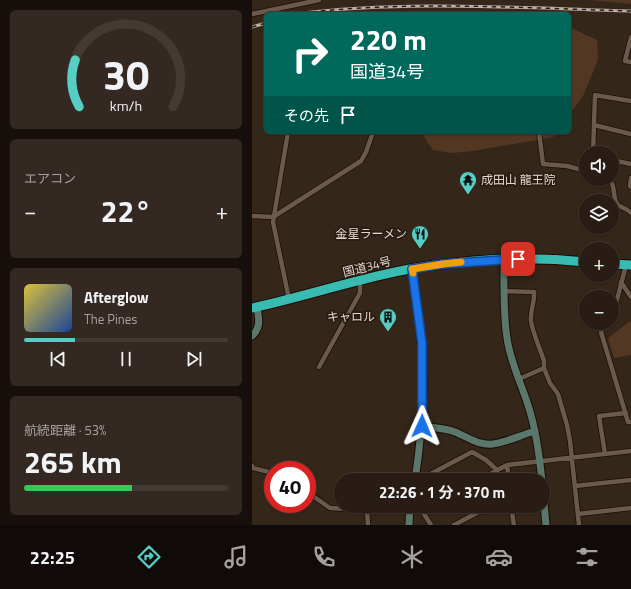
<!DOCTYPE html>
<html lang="ja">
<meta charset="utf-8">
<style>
body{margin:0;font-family:"Titillium Web","Noto Sans JP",sans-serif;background:#342922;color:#f1f3f6;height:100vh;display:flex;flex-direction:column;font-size:15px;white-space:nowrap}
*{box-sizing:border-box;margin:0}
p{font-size:13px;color:#a5a1a0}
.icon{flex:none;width:22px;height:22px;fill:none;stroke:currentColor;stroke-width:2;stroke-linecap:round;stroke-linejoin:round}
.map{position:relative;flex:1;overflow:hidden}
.panel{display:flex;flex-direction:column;gap:10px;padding:10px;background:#160f0b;width:252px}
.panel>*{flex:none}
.guide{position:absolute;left:12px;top:12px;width:307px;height:122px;border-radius:6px;box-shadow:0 1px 3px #0004,0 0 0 1px #443a34;background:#00695c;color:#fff;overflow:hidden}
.buttons{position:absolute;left:327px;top:146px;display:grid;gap:8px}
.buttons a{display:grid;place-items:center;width:40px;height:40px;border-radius:50%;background:#281c14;box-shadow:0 1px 3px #0004,0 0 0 1px #443a34;font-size:20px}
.speed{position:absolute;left:12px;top:461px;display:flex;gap:8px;font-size:20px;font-weight:700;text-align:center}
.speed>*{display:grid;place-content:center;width:52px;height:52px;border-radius:50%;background:#281c14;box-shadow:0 1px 3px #0004,0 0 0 1px #443a34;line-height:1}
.speed .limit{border:6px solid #d22;background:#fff;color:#111}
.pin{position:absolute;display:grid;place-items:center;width:34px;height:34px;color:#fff;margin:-17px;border-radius:8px;box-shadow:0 2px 6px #0006}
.me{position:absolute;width:44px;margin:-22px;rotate:1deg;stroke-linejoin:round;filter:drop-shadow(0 0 3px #0008)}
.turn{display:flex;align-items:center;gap:14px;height:84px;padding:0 20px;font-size:18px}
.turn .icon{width:52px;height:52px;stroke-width:2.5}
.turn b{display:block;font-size:28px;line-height:34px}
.then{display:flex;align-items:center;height:38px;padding:0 20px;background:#0003;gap:8px;font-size:15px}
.big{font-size:30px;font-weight:700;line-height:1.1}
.panel .widget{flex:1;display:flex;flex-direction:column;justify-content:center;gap:6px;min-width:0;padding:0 14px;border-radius:6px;background:#342922}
.panel .dial{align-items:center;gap:0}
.dial svg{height:104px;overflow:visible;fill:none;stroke:#443a34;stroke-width:7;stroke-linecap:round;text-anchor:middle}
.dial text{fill:#f1f3f6;stroke:none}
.song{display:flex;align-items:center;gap:12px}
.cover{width:48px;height:48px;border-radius:6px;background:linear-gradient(135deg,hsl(50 70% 55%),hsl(220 70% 35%))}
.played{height:4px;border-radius:2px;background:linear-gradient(90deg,#56cec3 25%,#443a34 25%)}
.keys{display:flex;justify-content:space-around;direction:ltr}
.heat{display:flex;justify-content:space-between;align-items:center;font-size:22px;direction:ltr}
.charge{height:6px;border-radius:3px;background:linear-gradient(90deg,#34c759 53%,#443a34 0)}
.trip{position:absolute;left:82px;top:473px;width:216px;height:40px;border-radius:20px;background:#281c14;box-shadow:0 1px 3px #0004,0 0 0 1px #443a34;font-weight:700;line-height:40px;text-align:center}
.tabs{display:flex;height:64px;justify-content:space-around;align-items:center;background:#100b08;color:#a5a1a0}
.tabs .icon{width:28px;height:28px}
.tabs .selected{color:#56cec3}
.tabs b{font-size:18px;color:#f1f3f6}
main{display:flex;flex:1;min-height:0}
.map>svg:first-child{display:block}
</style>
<main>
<section class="panel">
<div class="widget dial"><svg viewBox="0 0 100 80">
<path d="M14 69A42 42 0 1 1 86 69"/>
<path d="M14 69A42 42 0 0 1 11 33" stroke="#56cec3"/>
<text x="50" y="56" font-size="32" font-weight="700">30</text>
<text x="50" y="72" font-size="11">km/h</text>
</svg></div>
<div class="widget"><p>エアコン</p>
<div class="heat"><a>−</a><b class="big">22°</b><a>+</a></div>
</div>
<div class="widget">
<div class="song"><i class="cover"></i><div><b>Afterglow</b><p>The Pines</p></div></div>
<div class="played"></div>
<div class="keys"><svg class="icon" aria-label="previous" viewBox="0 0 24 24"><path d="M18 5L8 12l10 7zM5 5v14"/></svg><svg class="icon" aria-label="pause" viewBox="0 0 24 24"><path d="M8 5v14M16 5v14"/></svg><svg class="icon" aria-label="next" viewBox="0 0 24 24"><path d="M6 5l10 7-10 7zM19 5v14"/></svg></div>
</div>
<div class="widget"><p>航続距離 · 53%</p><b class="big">265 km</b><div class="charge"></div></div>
</section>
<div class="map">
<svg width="379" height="525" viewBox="0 0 379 525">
<rect width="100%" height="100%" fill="#35261a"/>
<path fill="#523723" d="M338,0h41v4z
M317,27l28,13 1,20 -15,36 -14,19z
M173,132h132l-4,5 -80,14 -21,2 -19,-3 -9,-13z
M377,322h2v33l-17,3 -6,-20z"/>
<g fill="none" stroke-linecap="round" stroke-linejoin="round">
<g stroke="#1c0e05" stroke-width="6">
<path id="street" d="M0,14l67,-14
M379,37l-6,24 6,1
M342,125l37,9
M36,132l-15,90 16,77
M287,132l4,32 24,2 19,5
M341,153l2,-58 36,6
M360,160l19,4
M379,178l-1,8 1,1
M357,179c7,6 3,17 8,25 3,3 10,5 14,9
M0,216l21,1 88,-56 5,-9 7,-20
M369,282l10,15
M252,291l30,1c1,10 -4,18 -3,29 2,13 9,27 13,40v7l6,15 8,11 9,31 3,16 9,84
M360,308l5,-8 9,-35
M351,323l-2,9 27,90h3
M67,367l41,-74v-12
M267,379l25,-11
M353,454l-6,-38 27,-3
M255,465l2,15
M0,466l1,2 20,5
M171,480v-2l49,-26 14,8 11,10
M227,480l28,-15 124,-14
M323,486l56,-6
M55,492l23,16 37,2 1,15
M167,506l12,19
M259,506l3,19
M170,511l9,-5
M326,514l53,-6
M202,525l36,-19"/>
</g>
<g stroke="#1c0e05" stroke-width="9">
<path id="secondary" d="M252,259c0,26 -1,53 3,79 3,23 14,45 21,67 8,24 11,50 14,75
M160,269c3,25 7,49 9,73 4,46 1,93 -6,138
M0,336c9,-8 7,-17 5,-29
M170,426c11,2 23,2 33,6 13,5 24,14 38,12 14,-2 28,-9 42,-13
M291,492l3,33
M157,525l1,-19"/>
</g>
<g stroke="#1c0e05" stroke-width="11">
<path id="highway" d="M360,264l19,1
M0,308c64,-14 127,-37 192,-44 47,-6 95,-7 142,-2"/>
</g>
<use href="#street" stroke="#6a594c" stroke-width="4.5"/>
<use href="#secondary" stroke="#5b776b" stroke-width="7"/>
<use href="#highway" stroke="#38bcb2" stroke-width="9"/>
<g stroke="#bbb0a8" stroke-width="3">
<path id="rail" d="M42,14c111,-14 225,-6 337,-3
M0,27l14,-4"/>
</g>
<use href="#rail" stroke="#2b1c11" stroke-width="1.5" stroke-dasharray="4.5" stroke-linecap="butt"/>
</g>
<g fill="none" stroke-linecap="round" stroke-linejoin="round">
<g stroke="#114b97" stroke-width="10">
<path id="route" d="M170,426v-83l-10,-74 31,-5 75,-5"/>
</g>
<use href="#route" stroke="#1a73e8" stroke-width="7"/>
<path stroke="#f59e0b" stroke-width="7" d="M161,273l-1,-4 31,-5 18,-2"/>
</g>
<defs>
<g id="temple-pin" transform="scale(0.9)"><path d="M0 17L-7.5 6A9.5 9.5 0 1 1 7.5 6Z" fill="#56cec3" stroke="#2b1c11"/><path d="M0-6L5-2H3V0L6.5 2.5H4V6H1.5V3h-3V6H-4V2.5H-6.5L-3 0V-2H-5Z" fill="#111"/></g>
<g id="restaurant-pin" transform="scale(0.9)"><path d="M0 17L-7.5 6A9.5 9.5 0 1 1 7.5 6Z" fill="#56cec3" stroke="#2b1c11"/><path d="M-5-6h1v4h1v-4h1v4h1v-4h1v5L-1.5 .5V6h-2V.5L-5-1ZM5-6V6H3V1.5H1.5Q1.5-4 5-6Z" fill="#111"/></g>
<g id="building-pin" transform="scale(0.9)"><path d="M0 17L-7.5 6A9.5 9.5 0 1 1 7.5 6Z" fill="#56cec3" stroke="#2b1c11"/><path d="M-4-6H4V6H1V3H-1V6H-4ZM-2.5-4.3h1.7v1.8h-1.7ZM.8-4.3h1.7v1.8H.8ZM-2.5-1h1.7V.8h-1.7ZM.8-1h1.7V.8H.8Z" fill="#111"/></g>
</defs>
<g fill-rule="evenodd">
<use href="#temple-pin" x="216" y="180"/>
<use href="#restaurant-pin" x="168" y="234"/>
<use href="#building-pin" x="136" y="317"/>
</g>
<g text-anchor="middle" stroke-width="3.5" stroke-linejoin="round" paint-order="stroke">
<g font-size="12" fill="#e1d7d0" stroke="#2b1c11" text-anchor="end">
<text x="229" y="184" text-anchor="start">成田山 龍王院</text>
<text x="155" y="238">金星ラーメン</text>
<text x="123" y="321">キャロル</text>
</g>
<g font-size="12" fill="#e1d7d0" stroke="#2b1c11">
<text transform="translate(115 267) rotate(-14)" y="4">国道34号</text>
</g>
</g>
</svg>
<div class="buttons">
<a><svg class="icon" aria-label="sound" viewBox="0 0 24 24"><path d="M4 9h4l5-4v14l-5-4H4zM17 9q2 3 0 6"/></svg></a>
<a><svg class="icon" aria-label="layers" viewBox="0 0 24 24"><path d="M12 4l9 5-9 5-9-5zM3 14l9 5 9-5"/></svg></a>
<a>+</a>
<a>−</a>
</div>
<div class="speed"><div class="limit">40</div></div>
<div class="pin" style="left:266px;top:259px;background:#d93025"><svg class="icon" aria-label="arrive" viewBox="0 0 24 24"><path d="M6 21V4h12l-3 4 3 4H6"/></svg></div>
<svg class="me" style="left:170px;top:426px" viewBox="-20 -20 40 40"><path d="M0-17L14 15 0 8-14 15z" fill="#1a73e8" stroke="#fff" stroke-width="4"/></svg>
<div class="trip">22:26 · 1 分 · 370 m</div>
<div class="guide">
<div class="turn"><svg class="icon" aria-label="right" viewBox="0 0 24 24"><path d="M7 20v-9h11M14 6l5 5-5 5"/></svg><div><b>220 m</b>国道34号</div></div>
<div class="then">その先<svg class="icon" aria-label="arrive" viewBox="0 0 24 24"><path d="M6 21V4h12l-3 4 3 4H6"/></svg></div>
</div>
</div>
</main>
<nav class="tabs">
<b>22:25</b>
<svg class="icon selected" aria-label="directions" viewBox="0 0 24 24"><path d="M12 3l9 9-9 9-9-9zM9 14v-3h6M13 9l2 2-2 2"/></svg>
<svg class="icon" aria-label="music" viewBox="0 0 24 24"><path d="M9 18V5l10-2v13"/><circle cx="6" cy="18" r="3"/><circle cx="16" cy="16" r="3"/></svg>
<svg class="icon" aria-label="phone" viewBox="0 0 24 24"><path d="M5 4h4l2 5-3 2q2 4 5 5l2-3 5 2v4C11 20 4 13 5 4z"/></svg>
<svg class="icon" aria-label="climate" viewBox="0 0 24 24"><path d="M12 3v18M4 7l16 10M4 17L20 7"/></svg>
<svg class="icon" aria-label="car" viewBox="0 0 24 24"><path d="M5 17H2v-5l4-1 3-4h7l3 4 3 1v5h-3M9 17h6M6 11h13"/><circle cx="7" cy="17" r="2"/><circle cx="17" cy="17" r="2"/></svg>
<svg class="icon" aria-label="filters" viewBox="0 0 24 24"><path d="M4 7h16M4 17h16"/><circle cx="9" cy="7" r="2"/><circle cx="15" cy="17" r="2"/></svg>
</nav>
